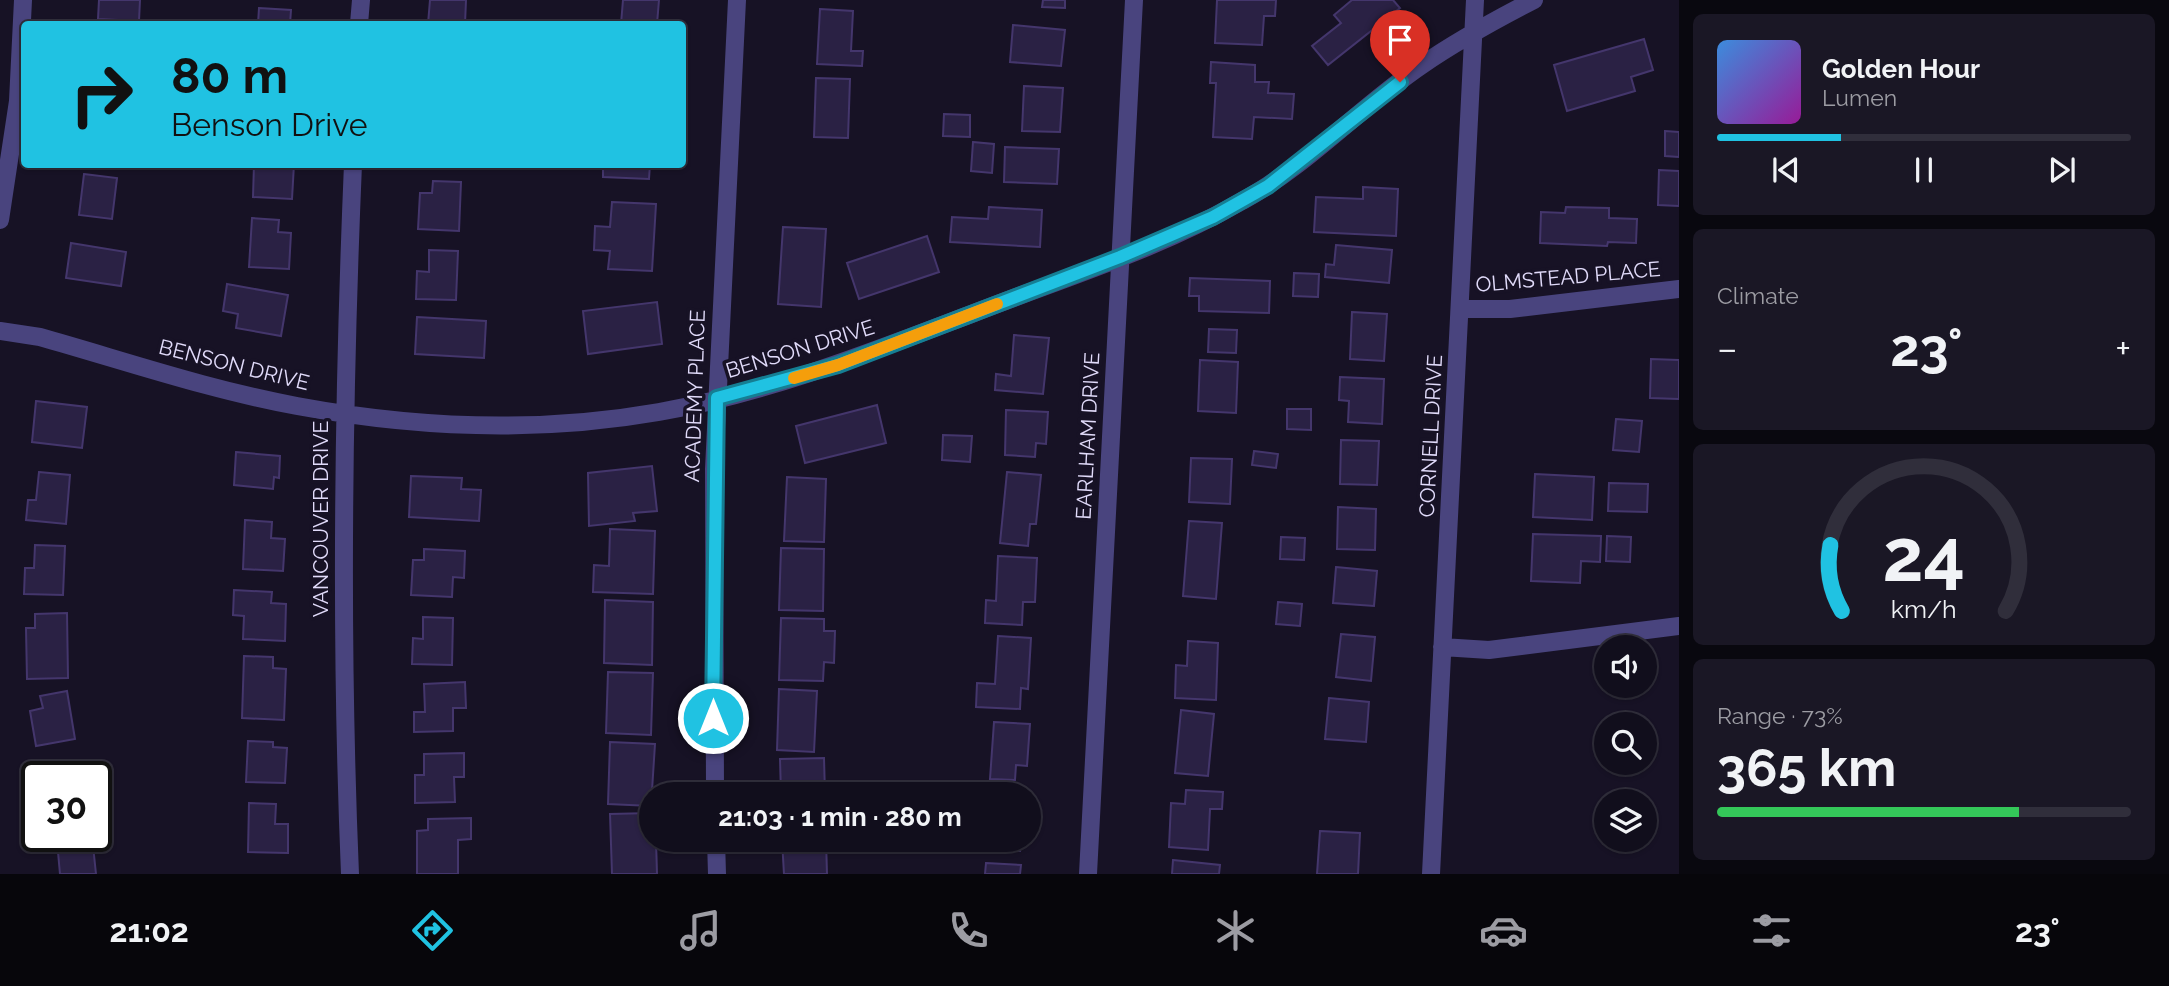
<!DOCTYPE html>
<meta charset="utf-8">
<style>
body{margin:0;font-family:Raleway,sans-serif;background:#1a1725;color:#f1f3f6;height:100vh;display:flex;flex-direction:column;font-size:26px;white-space:nowrap}
*{box-sizing:border-box;margin:0}
p{font-size:23px;color:#9c9ca3}
.icon{flex:none;width:38px;height:38px;fill:none;stroke:currentColor;stroke-width:2;stroke-linecap:round;stroke-linejoin:round}
.map{position:relative;flex:1;overflow:hidden}
.side{display:flex;flex-direction:column;gap:14px;padding:14px;background:#09080f;width:490px}
.side>*{flex:none}
.guide{position:absolute;left:21px;top:21px;width:665px;height:147px;border-radius:7px;box-shadow:0 2px 5px #0004,0 0 0 2px #302e3b;background:#20c2e2;color:#111;overflow:hidden}
.buttons{position:absolute;left:1594px;top:635px;display:grid;gap:14px}
.buttons a{display:grid;place-items:center;width:63px;height:63px;border-radius:50%;background:#110e1c;box-shadow:0 2px 5px #0004,0 0 0 2px #302e3b;font-size:35px}
.speed{position:absolute;left:21px;top:761px;display:flex;gap:14px;font-size:35px;font-weight:700;text-align:center}
.speed>*{display:grid;place-content:center;width:91px;height:91px;border-radius:50%;background:#110e1c;box-shadow:0 2px 5px #0004,0 0 0 2px #302e3b;line-height:1}
.speed .limit{border:4px solid #111;border-radius:10px;background:#fff;color:#111}
.pin{position:absolute;display:grid;place-items:center;width:60px;height:60px;color:#fff;margin:-72px -30px;border-radius:50% 50% 50% 0;rotate:-45deg;box-shadow:0 0 7px #0007}
.pin .icon{rotate:45deg}
.me{position:absolute;width:77px;margin:-38px;rotate:0deg;stroke-linejoin:round;filter:drop-shadow(0 0 5px #0008)}
.turn{display:flex;align-items:center;gap:24px;height:147px;padding:0 35px;font-size:32px}
.turn .icon{width:91px;height:91px;stroke-width:2.5}
.turn b{display:block;font-size:49px;line-height:60px}
.big{font-size:52px;font-weight:700;line-height:1.1}
.side .card{flex:1;display:flex;flex-direction:column;justify-content:center;gap:10px;min-width:0;padding:0 24px;border-radius:10px;background:#1a1725}
.side .dial{align-items:center;gap:0}
.dial svg{height:182px;overflow:visible;fill:none;stroke:#302e3b;stroke-width:7;stroke-linecap:round;text-anchor:middle}
.dial text{fill:#f1f3f6;stroke:none}
.song{display:flex;align-items:center;gap:21px}
.cover{width:84px;height:84px;border-radius:10px;background:linear-gradient(135deg,hsl(210 70% 55%),hsl(300 70% 35%))}
.played{height:7px;border-radius:4px;background:linear-gradient(90deg,#20c2e2 30%,#302e3b 30%)}
.keys{display:flex;justify-content:space-around;direction:ltr}
.heat{display:flex;justify-content:space-between;align-items:center;font-size:38px;direction:ltr}
.charge{height:10px;border-radius:5px;background:linear-gradient(90deg,#34c759 73%,#302e3b 0)}
.trip{position:absolute;left:639px;top:782px;width:402px;height:70px;border-radius:35px;background:#110e1c;box-shadow:0 2px 5px #0004,0 0 0 2px #302e3b;font-weight:700;line-height:70px;text-align:center}
.tabs{display:flex;height:112px;justify-content:space-around;align-items:center;background:#07060b;color:#9c9ca3}
.tabs .icon{width:49px;height:49px}
.tabs .selected{color:#20c2e2}
.tabs b{font-size:32px;color:#f1f3f6}
main{display:flex;flex:1;min-height:0}
.map>svg:first-child{display:block}
</style>
<main>
<div class="map">
<svg width="1679" height="874" viewBox="0 0 1679 874">
<rect width="100%" height="100%" fill="#171225"/>
<path fill="#2a2144" stroke="#44366c" stroke-width="2" d="M99,0h41l-1,21 -41,-2z
M430,0h36l-1,24h-37z
M623,0h36l-2,24h-36z
M1043,0h22v8l-23,-1z
M1217,0h59l-1,16h-11l-2,29 -47,-2z
M1352,0h41l7,8 -72,57 -16,-19 29,-23 -7,-8z
M259,8l32,2 -1,14h-32z
M820,9l33,2 -2,40h12l-1,15 -45,-2z
M1013,25l52,5 -4,36 -51,-4z
M1644,39l9,31 -22,7 4,14 -68,20 -13,-46z
M1211,62l44,3v17h14l-1,11 26,1 -2,25 -38,-2 -2,22 -39,-2 3,-54h-6z
M816,78l34,1 -2,59 -34,-1z
M1024,86l39,2 -3,44 -38,-1z
M944,114l26,1v22l-27,-1z
M1665,131l14,1v25l-14,-1z
M973,142l21,2 -2,29 -21,-2z
M1005,147l54,2 -2,35 -53,-2z
M254,164h40l-2,35 -39,-2z
M603,164h47l-1,15 -46,-2z
M1659,170l20,1v35l-21,-1z
M84,174l33,4 -5,41 -33,-4z
M433,181l28,1 -2,49 -41,-2 2,-36h12z
M1363,187l35,2 -2,47 -82,-4 2,-35 47,2z
M612,202l44,2 -4,67 -44,-2 2,-18 -16,-1 1,-24 15,1z
M989,207l53,3 -2,37 -90,-5 2,-25 36,2z
M1566,207l43,1v10l28,1 -1,24 -28,-1 -1,4 -67,-3 1,-31 24,1z
M252,218l27,2 -1,12 13,1 -2,36 -40,-2z
M783,227l43,2 -5,78 -43,-3z
M927,236l12,36 -80,27 -12,-36z
M71,243l55,9 -5,34 -55,-8z
M1336,245l56,5 -3,33 -64,-6 1,-13 8,1z
M429,250l29,1 -2,49 -40,-1 1,-28 12,1z
M1294,273l25,1 -1,23 -25,-1z
M1190,278l80,3 -1,32 -70,-2v-15h-10z
M227,284l61,11 -7,41 -45,-8 2,-14 -15,-3z
M657,302l5,42 -74,10 -5,-43z
M1352,312l35,2 -3,47 -34,-2z
M417,317l69,4 -2,37 -69,-4z
M1209,329l28,1 -1,23 -28,-1z
M1014,335l35,3 -6,56 -48,-4 1,-16 15,2z
M1651,359l28,1v39l-29,-1z
M1200,360l38,2 -2,51 -38,-2z
M1340,377l44,2 -2,45 -34,-2 1,-21 -10,-1z
M36,401l51,6 -5,41 -50,-6z
M877,405l9,38 -81,20 -9,-37z
M1287,409h24v21l-24,-1z
M1006,410l42,2 -2,32 -10,-1 -1,14 -30,-2z
M1616,419l26,2 -3,31 -26,-2z
M943,435l29,1 -2,26 -28,-2z
M1341,440l38,1 -2,44 -37,-1z
M1254,451l24,3 -2,14 -24,-3z
M236,452l44,4 -1,22 -5,-1 -1,12 -39,-4z
M1191,458l41,1 -2,45 -41,-2z
M652,466l5,45 -24,2 2,8 -46,5 -1,-53z
M39,472l31,3 -4,49 -40,-4 2,-20h8z
M1007,472l34,3 -5,49h-6l-2,22 -28,-3z
M1535,474l59,3 -2,43 -59,-3z
M411,476l51,2 -1,11 20,1 -2,31 -70,-4z
M787,477l39,2 -2,63 -40,-1z
M1609,483l39,1 -1,28 -39,-1z
M1338,507l38,2 -1,41 -38,-1z
M245,520l27,2 -1,16 14,1 -2,32 -40,-2z
M1189,521l33,2 -6,76 -33,-3z
M610,529l45,2 -2,63 -60,-2 1,-27 15,1z
M1533,534l68,2 -1,26 -19,-1 -1,22 -49,-2z
M1607,536l24,1 -1,25 -24,-1z
M1281,537l24,1 -1,22 -24,-1z
M35,545l30,1 -2,49 -39,-1 1,-26h9z
M781,548l43,1 -1,62 -44,-1z
M424,549l41,2 -1,27 -11,-1 -1,20 -41,-2 2,-35h11z
M998,556l39,2 -2,44h-12l-1,23 -37,-2 1,-23 10,1z
M1336,567l41,4 -3,35 -41,-3z
M234,590l38,2 -1,11 15,1 -1,37 -42,-2 1,-23 -11,-1z
M605,600l48,2 -1,63 -48,-2z
M1278,602l24,2 -2,22 -24,-2z
M67,613l1,65 -41,1 -1,-51h9v-14z
M423,617l30,1 -1,47 -40,-1 1,-26 10,1z
M781,618l43,1v12h11l-1,32 -10,-1 -1,19 -44,-1z
M1341,634l34,3 -4,44 -35,-4z
M998,636l33,2 -3,51 -7,-1 -1,21 -44,-2 1,-24 18,1z
M1188,641l30,2 -2,57 -41,-2 1,-33 11,1z
M244,656l29,1v11l13,1 -2,51 -42,-2z
M608,672l45,1 -2,62 -45,-2z
M465,682l1,26h-13v23l-39,1v-20h11l-1,-28z
M779,689l38,2 -3,61 -37,-2z
M67,691l8,48 -39,7 -6,-35 13,-3 -3,-12z
M1329,698l40,4 -3,40 -41,-3z
M1181,710l33,4 -6,62 -33,-3z
M994,722l36,2 -3,42 -11,-1 -1,15 -25,-1z
M248,741l25,1v5l14,1 -2,35 -39,-1z
M610,742l45,2 -4,62 -43,-2z
M464,753v24h-10l1,25 -40,1v-28h9v-21z
M824,758l1,36h-44l-1,-35z
M91,762l3,15h-40l-2,-7z
M1186,790l37,2 -1,17h-12l-2,41 -39,-3 2,-44 14,1z
M249,803l27,1 -1,20h13v29l-40,-1z
M651,813v27h5l1,34h-45l-2,-60z
M471,818v21l-13,1v34h-41v-43l11,-1v-11z
M1320,831l40,2 -2,41h-41z
M92,836l4,38h-36l-2,-22 -14,1 -1,-13z
M782,840h44l1,34h-43z
M990,840h31l-1,11 -30,-2z
M1173,860l47,5 -1,9h-47z
M986,863l35,2 -1,9h-35z"/>
<g fill="none" stroke-linecap="round" stroke-linejoin="round">
<path stroke="#49447e" stroke-width="18" d="M359,24l2,-24
M0,220l18,-119 5,-101
M1461,309h49l169,-20
M0,331l40,6c85,24 170,53 257,69 119,22 243,27 362,6 109,-19 212,-60 315,-99 90,-35 185,-64 268,-112 66,-36 118,-94 180,-136 35,-24 75,-46 112,-65
M1442,647l47,3 190,-24
M715,794l-1,-325 23,-469
M716,840l1,34
M350,874c-10,-237 -7,-473 3,-710
M1088,874l46,-874
M1431,874l44,-874"/>
</g>
<g fill="none" stroke-linecap="round" stroke-linejoin="round">
<g stroke="#157e93" stroke-width="18">
<path id="route" d="M713,718l4,-320 121,-33 282,-108 93,-40 55,-31 132,-104"/>
</g>
<use href="#route" stroke="#20c2e2" stroke-width="12"/>
<path stroke="#f59e0b" stroke-width="12" d="M794,378l44,-13 159,-61"/>
</g>
<g text-anchor="middle" stroke-width="7" stroke-linejoin="round" paint-order="stroke">
<g font-size="21" fill="#e1dbfa" stroke="#171225">
<text transform="translate(1568 277) rotate(-5)" y="7">OLMSTEAD PLACE</text>
<text transform="translate(800 349) rotate(-17)" y="7">BENSON DRIVE</text>
<text transform="translate(234 365) rotate(14)" y="7">BENSON DRIVE</text>
<text transform="translate(695 396) rotate(-88)" y="7">ACADEMY PLACE</text>
<text transform="translate(1088 436) rotate(-87)" y="7">EARLHAM DRIVE</text>
<text transform="translate(1431 436) rotate(-87)" y="7">CORNELL DRIVE</text>
<text transform="translate(321 519) rotate(-90)" y="7">VANCOUVER DRIVE</text>
</g>
</g>
</svg>
<div class="buttons">
<a><svg class="icon" aria-label="sound" viewBox="0 0 24 24"><path d="M4 9h4l5-4v14l-5-4H4zM17 9q2 3 0 6"/></svg></a>
<a><svg class="icon" aria-label="search" viewBox="0 0 24 24"><circle cx="10" cy="10" r="6"/><path d="M15 15l6 6"/></svg></a>
<a><svg class="icon" aria-label="layers" viewBox="0 0 24 24"><path d="M12 4l9 5-9 5-9-5zM3 14l9 5 9-5"/></svg></a>
</div>
<div class="speed"><div class="limit">30</div></div>
<div class="pin" style="left:1400px;top:82px;background:#d93025"><svg class="icon" aria-label="arrive" viewBox="0 0 24 24"><path d="M6 21V4h12l-3 4 3 4H6"/></svg></div>
<svg class="me" style="left:713px;top:718px" viewBox="-20 -20 40 40"><circle r="17" fill="#20c2e2" stroke="#fff" stroke-width="3"/><path d="M0-11L8 9 0 5-8 9z" fill="#fff"/></svg>
<div class="trip">21:03 · 1 min · 280 m</div>
<div class="guide">
<div class="turn"><svg class="icon" aria-label="right" viewBox="0 0 24 24"><path d="M7 20v-9h11M14 6l5 5-5 5"/></svg><div><b>80 m</b>Benson Drive</div></div>
</div>
</div>
<section class="side">
<div class="card">
<div class="song"><i class="cover"></i><div><b>Golden Hour</b><p>Lumen</p></div></div>
<div class="played"></div>
<div class="keys"><svg class="icon" aria-label="previous" viewBox="0 0 24 24"><path d="M18 5L8 12l10 7zM5 5v14"/></svg><svg class="icon" aria-label="pause" viewBox="0 0 24 24"><path d="M8 5v14M16 5v14"/></svg><svg class="icon" aria-label="next" viewBox="0 0 24 24"><path d="M6 5l10 7-10 7zM19 5v14"/></svg></div>
</div>
<div class="card"><p>Climate</p>
<div class="heat"><a>−</a><b class="big">23°</b><a>+</a></div>
</div>
<div class="card dial"><svg viewBox="0 0 100 80">
<path d="M14 69A42 42 0 1 1 86 69"/>
<path d="M14 69A42 42 0 0 1 9 40" stroke="#20c2e2"/>
<text x="50" y="56" font-size="32" font-weight="700">24</text>
<text x="50" y="72" font-size="11">km/h</text>
</svg></div>
<div class="card"><p>Range · 73%</p><b class="big">365 km</b><div class="charge"></div></div>
</section>
</main>
<nav class="tabs">
<b>21:02</b>
<svg class="icon selected" aria-label="directions" viewBox="0 0 24 24"><path d="M12 3l9 9-9 9-9-9zM9 14v-3h6M13 9l2 2-2 2"/></svg>
<svg class="icon" aria-label="music" viewBox="0 0 24 24"><path d="M9 18V5l10-2v13"/><circle cx="6" cy="18" r="3"/><circle cx="16" cy="16" r="3"/></svg>
<svg class="icon" aria-label="phone" viewBox="0 0 24 24"><path d="M5 4h4l2 5-3 2q2 4 5 5l2-3 5 2v4C11 20 4 13 5 4z"/></svg>
<svg class="icon" aria-label="climate" viewBox="0 0 24 24"><path d="M12 3v18M4 7l16 10M4 17L20 7"/></svg>
<svg class="icon" aria-label="car" viewBox="0 0 24 24"><path d="M5 17H2v-5l4-1 3-4h7l3 4 3 1v5h-3M9 17h6M6 11h13"/><circle cx="7" cy="17" r="2"/><circle cx="17" cy="17" r="2"/></svg>
<svg class="icon" aria-label="filters" viewBox="0 0 24 24"><path d="M4 7h16M4 17h16"/><circle cx="9" cy="7" r="2"/><circle cx="15" cy="17" r="2"/></svg>
<b>23°</b>
</nav>
